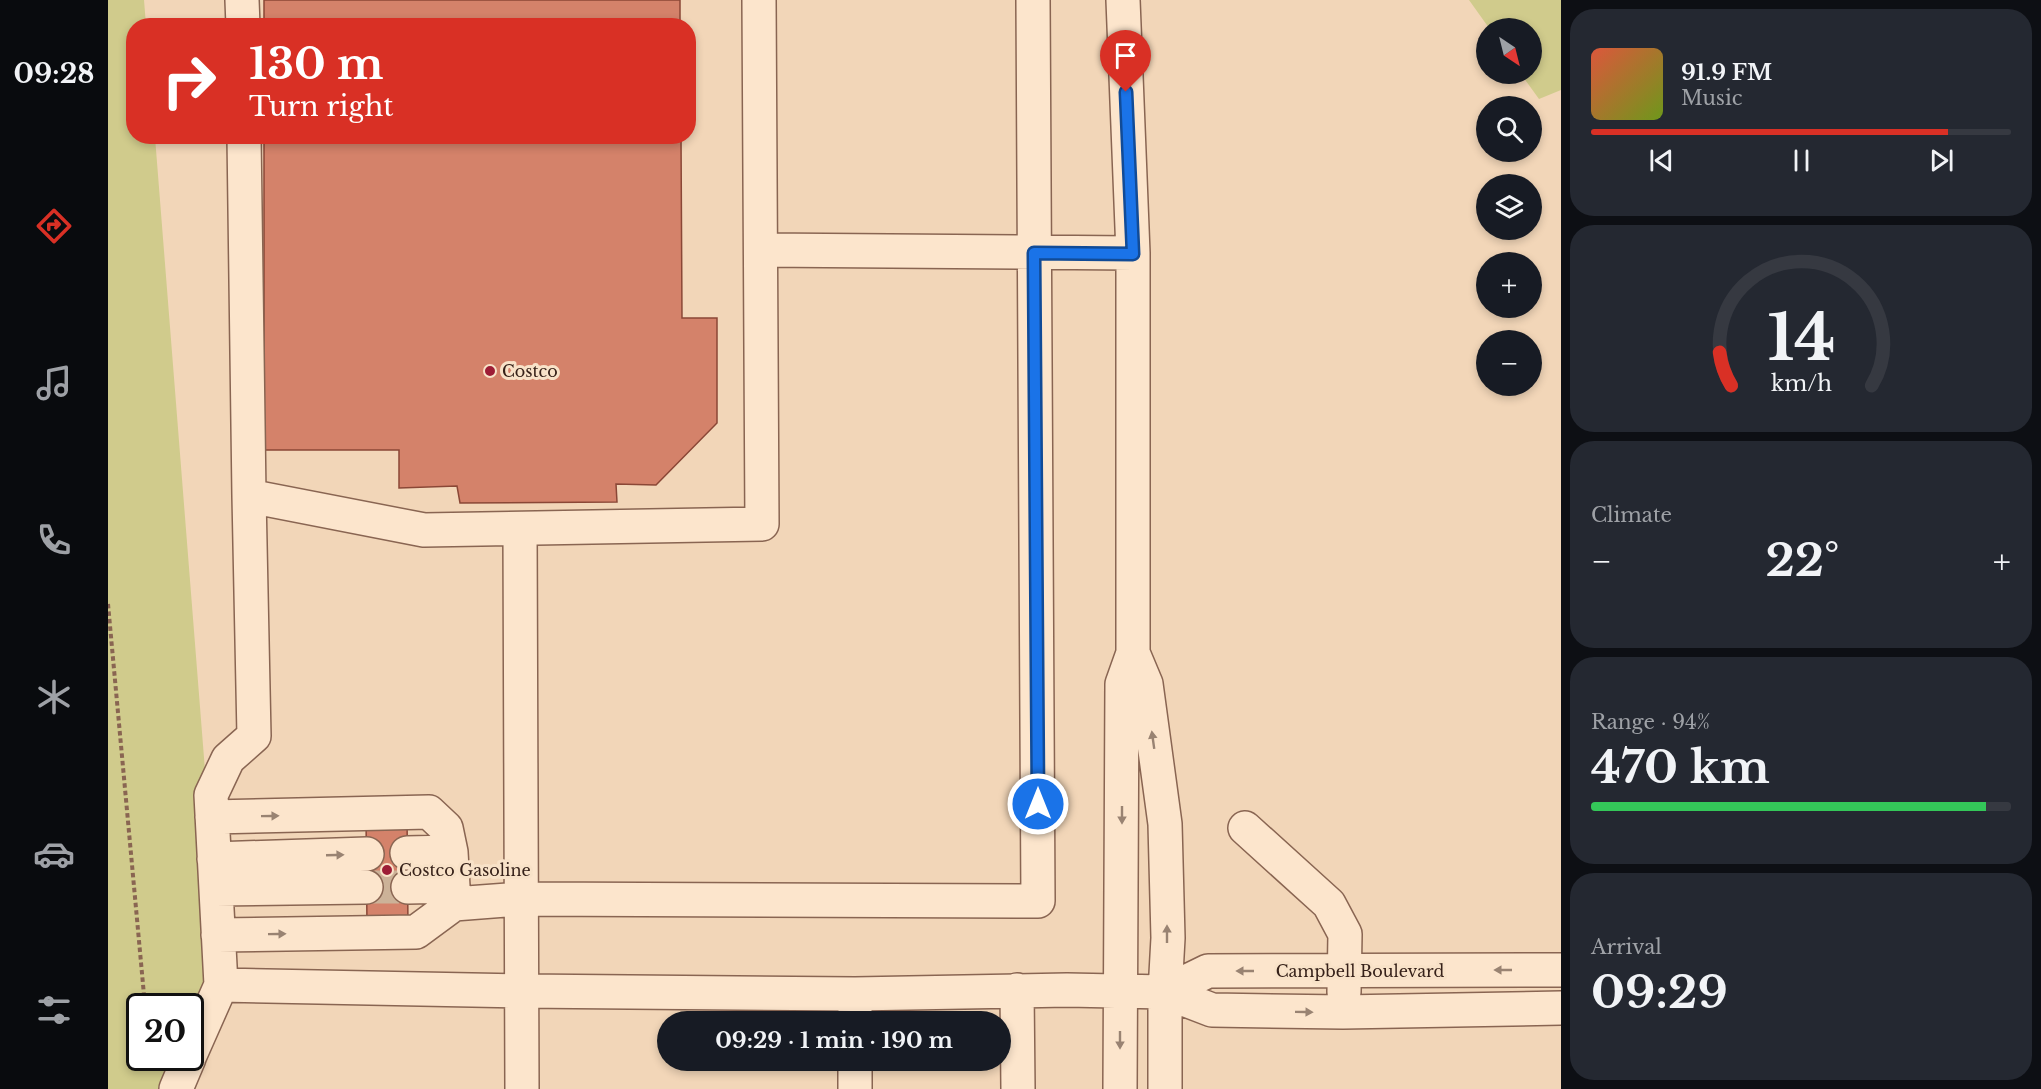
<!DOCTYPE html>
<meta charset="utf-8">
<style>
body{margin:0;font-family:"Libre Baskerville",serif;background:#242831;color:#f1f3f6;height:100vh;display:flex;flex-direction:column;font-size:22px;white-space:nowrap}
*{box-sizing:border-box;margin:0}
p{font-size:20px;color:#9ea1a6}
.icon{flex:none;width:33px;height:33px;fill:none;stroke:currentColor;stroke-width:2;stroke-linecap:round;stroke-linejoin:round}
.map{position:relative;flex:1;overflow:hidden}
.panel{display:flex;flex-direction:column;gap:9px;padding:9px;background:#0d0f14;width:480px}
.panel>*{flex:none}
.guide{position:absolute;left:18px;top:18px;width:570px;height:126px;border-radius:24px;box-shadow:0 3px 9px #0003;background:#d93025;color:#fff;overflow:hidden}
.needle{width:39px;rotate:145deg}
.tools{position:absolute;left:1368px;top:18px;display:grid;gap:12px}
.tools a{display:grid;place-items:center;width:66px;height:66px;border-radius:50%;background:#171b24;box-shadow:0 3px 9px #0003;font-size:30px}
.speed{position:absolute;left:18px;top:993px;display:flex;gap:12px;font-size:30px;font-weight:700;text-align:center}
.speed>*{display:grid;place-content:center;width:78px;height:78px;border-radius:50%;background:#171b24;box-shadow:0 3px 9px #0003;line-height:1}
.speed .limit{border:3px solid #111;border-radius:9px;background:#fff;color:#111}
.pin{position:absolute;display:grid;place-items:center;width:51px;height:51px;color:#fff;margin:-62px -26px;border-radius:50% 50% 50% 0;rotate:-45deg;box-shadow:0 0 6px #0007}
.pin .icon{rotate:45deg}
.me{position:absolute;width:66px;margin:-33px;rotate:0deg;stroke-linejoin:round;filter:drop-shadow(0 0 4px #0008)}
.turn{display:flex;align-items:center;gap:21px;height:126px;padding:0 24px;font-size:27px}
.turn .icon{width:78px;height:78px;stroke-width:2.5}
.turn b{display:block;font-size:42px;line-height:51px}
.big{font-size:45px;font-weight:700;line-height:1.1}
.panel .tile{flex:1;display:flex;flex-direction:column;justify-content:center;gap:9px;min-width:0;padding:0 21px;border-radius:24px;background:#242831}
.panel .dial{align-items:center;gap:0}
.dial svg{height:156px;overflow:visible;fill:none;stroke:#363941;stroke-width:7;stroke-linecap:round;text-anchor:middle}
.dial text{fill:#f1f3f6;stroke:none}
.song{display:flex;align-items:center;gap:18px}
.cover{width:72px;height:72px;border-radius:9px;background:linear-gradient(135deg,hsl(10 70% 55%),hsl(80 70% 35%))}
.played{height:6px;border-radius:3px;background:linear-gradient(90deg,#d93025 85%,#363941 85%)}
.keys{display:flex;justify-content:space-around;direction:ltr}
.heat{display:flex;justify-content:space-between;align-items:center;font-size:33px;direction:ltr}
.charge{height:9px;border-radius:4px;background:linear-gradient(90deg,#34c759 94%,#363941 0)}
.trip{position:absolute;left:549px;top:1011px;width:354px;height:60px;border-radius:30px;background:#171b24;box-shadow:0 3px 9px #0003;font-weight:700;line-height:60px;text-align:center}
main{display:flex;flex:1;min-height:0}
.tabs{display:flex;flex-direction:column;width:108px;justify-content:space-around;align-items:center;background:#090b0e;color:#9ea1a6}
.tabs .icon{width:42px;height:42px}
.tabs .on{color:#d93025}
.tabs b{font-size:27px;color:#f1f3f6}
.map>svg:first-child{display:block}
</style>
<main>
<nav class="tabs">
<b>09:28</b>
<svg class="icon on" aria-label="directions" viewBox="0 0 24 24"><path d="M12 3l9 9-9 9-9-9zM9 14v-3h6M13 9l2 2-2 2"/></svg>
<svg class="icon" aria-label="music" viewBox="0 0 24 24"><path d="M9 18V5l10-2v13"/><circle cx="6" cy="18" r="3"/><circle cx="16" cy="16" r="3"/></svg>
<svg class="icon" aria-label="phone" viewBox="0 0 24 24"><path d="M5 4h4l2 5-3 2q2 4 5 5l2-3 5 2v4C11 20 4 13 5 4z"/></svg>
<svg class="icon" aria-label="climate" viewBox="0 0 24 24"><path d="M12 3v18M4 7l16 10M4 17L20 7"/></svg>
<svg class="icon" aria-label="car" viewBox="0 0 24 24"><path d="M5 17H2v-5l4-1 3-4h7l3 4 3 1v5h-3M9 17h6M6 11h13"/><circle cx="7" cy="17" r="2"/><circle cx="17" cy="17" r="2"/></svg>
<svg class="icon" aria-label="filters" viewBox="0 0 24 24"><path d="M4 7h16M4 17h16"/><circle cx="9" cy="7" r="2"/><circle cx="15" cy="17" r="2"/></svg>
</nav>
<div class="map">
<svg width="1453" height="1089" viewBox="0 0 1453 1089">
<rect width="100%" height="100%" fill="#f2d6b8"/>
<path fill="#d0cb8c" d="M0,0h36l2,25 -12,1v110l21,1 63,798 -27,120 -1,-49h-50v52h49l-13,31h-68z
M1361,0h92v90l-22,9 -18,-25h11v-46h-43z"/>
<path fill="#d4826a" stroke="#8a4736" stroke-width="1.5" d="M156,0h416v26h-416z
M156,136h417l1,182h35v105l-61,62 -40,-1 1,18 -157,1 -3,-17 -58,2v-38h-135z
M299,814l1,114 -41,-1 -1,-112z"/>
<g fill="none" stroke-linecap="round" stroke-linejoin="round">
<path stroke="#ccb298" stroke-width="33" stroke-dasharray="33 16" stroke-linecap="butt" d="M258,887h42"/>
<g stroke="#896552" stroke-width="36">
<path id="minor" d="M134,0l1,26
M136,136l5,360 175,34 338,-6 -3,-524
M653,250l372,3 -10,-253
M412,529l2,560
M1025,653l13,31 19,140 3,114 -3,54v97
M104,817l217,-5 17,16 5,24 3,52
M1137,828l84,76 16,30 -1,58
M299,853l44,-1
M106,859l153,-5
M300,887l45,-1
M108,889l150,-2
M110,935l198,-3 38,-28 67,-5 517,2 -5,-901
M113,985l301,6 333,3 212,-4 98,2 47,18 131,2 218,-4
M909,990l1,99
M1057,992l43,-21 353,-1
M747,994v28
M82,1055l31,-70 -10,-190 17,-36 26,-23 -5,-240
M747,1060v29
M68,1089l13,-31
M1012,1089l2,-405 11,-31v-400"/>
</g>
<path stroke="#896552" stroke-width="4" stroke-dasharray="4.5 3" stroke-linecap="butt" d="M0,604l37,402
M42,1058l1,11"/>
<use href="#minor" stroke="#fce5cc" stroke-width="33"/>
</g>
<defs><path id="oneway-solid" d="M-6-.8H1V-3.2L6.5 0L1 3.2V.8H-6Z" transform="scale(1.5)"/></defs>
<g fill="#998372">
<use href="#oneway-solid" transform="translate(1045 740) rotate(-98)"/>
<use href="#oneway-solid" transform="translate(1014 815) rotate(90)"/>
<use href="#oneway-solid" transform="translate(162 816) rotate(-1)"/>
<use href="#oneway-solid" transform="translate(227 855) rotate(-2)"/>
<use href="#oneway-solid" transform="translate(169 934) rotate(-1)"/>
<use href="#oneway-solid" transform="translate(1059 934) rotate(-90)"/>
<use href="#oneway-solid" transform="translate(1395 970) rotate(180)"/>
<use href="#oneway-solid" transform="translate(1137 971) rotate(180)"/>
<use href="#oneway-solid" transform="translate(1196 1012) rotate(1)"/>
<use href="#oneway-solid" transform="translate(1012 1040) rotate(90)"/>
</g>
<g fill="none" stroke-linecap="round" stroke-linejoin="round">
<g stroke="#114b97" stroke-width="15">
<path id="route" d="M930,804l-4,-551 99,1 -7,-162"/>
</g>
<use href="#route" stroke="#1a73e8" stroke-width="10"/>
</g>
<g fill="#9d1d36" stroke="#f8e2c8" stroke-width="2">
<circle cx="382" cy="371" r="6"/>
<circle cx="279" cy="870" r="6"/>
</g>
<g text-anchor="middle" stroke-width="6" stroke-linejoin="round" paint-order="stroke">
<g font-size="16" fill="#362119" stroke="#f8e2c8" text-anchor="start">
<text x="394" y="377">Costco</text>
<text x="291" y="876">Costco Gasoline</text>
</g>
<g font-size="16" fill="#362119" stroke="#f8e2c8">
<text x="1252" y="977">Campbell Boulevard</text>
</g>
</g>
</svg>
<div class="tools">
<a><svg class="needle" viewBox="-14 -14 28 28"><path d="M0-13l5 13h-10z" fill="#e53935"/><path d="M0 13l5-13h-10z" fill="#9ea1a6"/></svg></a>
<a><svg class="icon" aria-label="search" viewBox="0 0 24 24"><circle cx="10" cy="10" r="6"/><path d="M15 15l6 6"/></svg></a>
<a><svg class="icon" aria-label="layers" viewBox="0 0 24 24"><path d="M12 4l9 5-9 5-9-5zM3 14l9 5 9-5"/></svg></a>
<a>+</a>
<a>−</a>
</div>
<div class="speed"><div class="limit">20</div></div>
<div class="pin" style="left:1018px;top:92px;background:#d93025"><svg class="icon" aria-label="arrive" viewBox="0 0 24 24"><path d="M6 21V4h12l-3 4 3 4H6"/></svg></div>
<svg class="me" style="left:930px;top:804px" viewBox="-20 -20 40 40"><circle r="17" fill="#1a73e8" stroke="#fff" stroke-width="3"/><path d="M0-11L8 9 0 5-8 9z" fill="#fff"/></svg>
<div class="trip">09:29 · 1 min · 190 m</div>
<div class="guide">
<div class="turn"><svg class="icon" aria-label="right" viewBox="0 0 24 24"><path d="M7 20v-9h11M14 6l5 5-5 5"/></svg><div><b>130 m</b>Turn right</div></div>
</div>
</div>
<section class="panel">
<div class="tile">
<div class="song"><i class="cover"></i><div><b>91.9 FM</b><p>Music</p></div></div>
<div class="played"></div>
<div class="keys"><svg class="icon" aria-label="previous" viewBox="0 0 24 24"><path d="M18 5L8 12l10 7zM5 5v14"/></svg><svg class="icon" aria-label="pause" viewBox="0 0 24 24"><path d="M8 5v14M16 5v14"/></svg><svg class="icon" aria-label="next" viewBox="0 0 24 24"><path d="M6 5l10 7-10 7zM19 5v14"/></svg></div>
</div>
<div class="tile dial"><svg viewBox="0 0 100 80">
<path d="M14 69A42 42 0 1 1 86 69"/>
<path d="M14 69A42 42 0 0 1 8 52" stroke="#d93025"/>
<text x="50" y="56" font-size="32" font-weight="700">14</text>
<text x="50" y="72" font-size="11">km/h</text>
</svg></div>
<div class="tile"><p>Climate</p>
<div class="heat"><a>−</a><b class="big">22°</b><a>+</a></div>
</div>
<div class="tile"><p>Range · 94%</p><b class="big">470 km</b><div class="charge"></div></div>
<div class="tile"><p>Arrival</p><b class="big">09:29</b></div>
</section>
</main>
